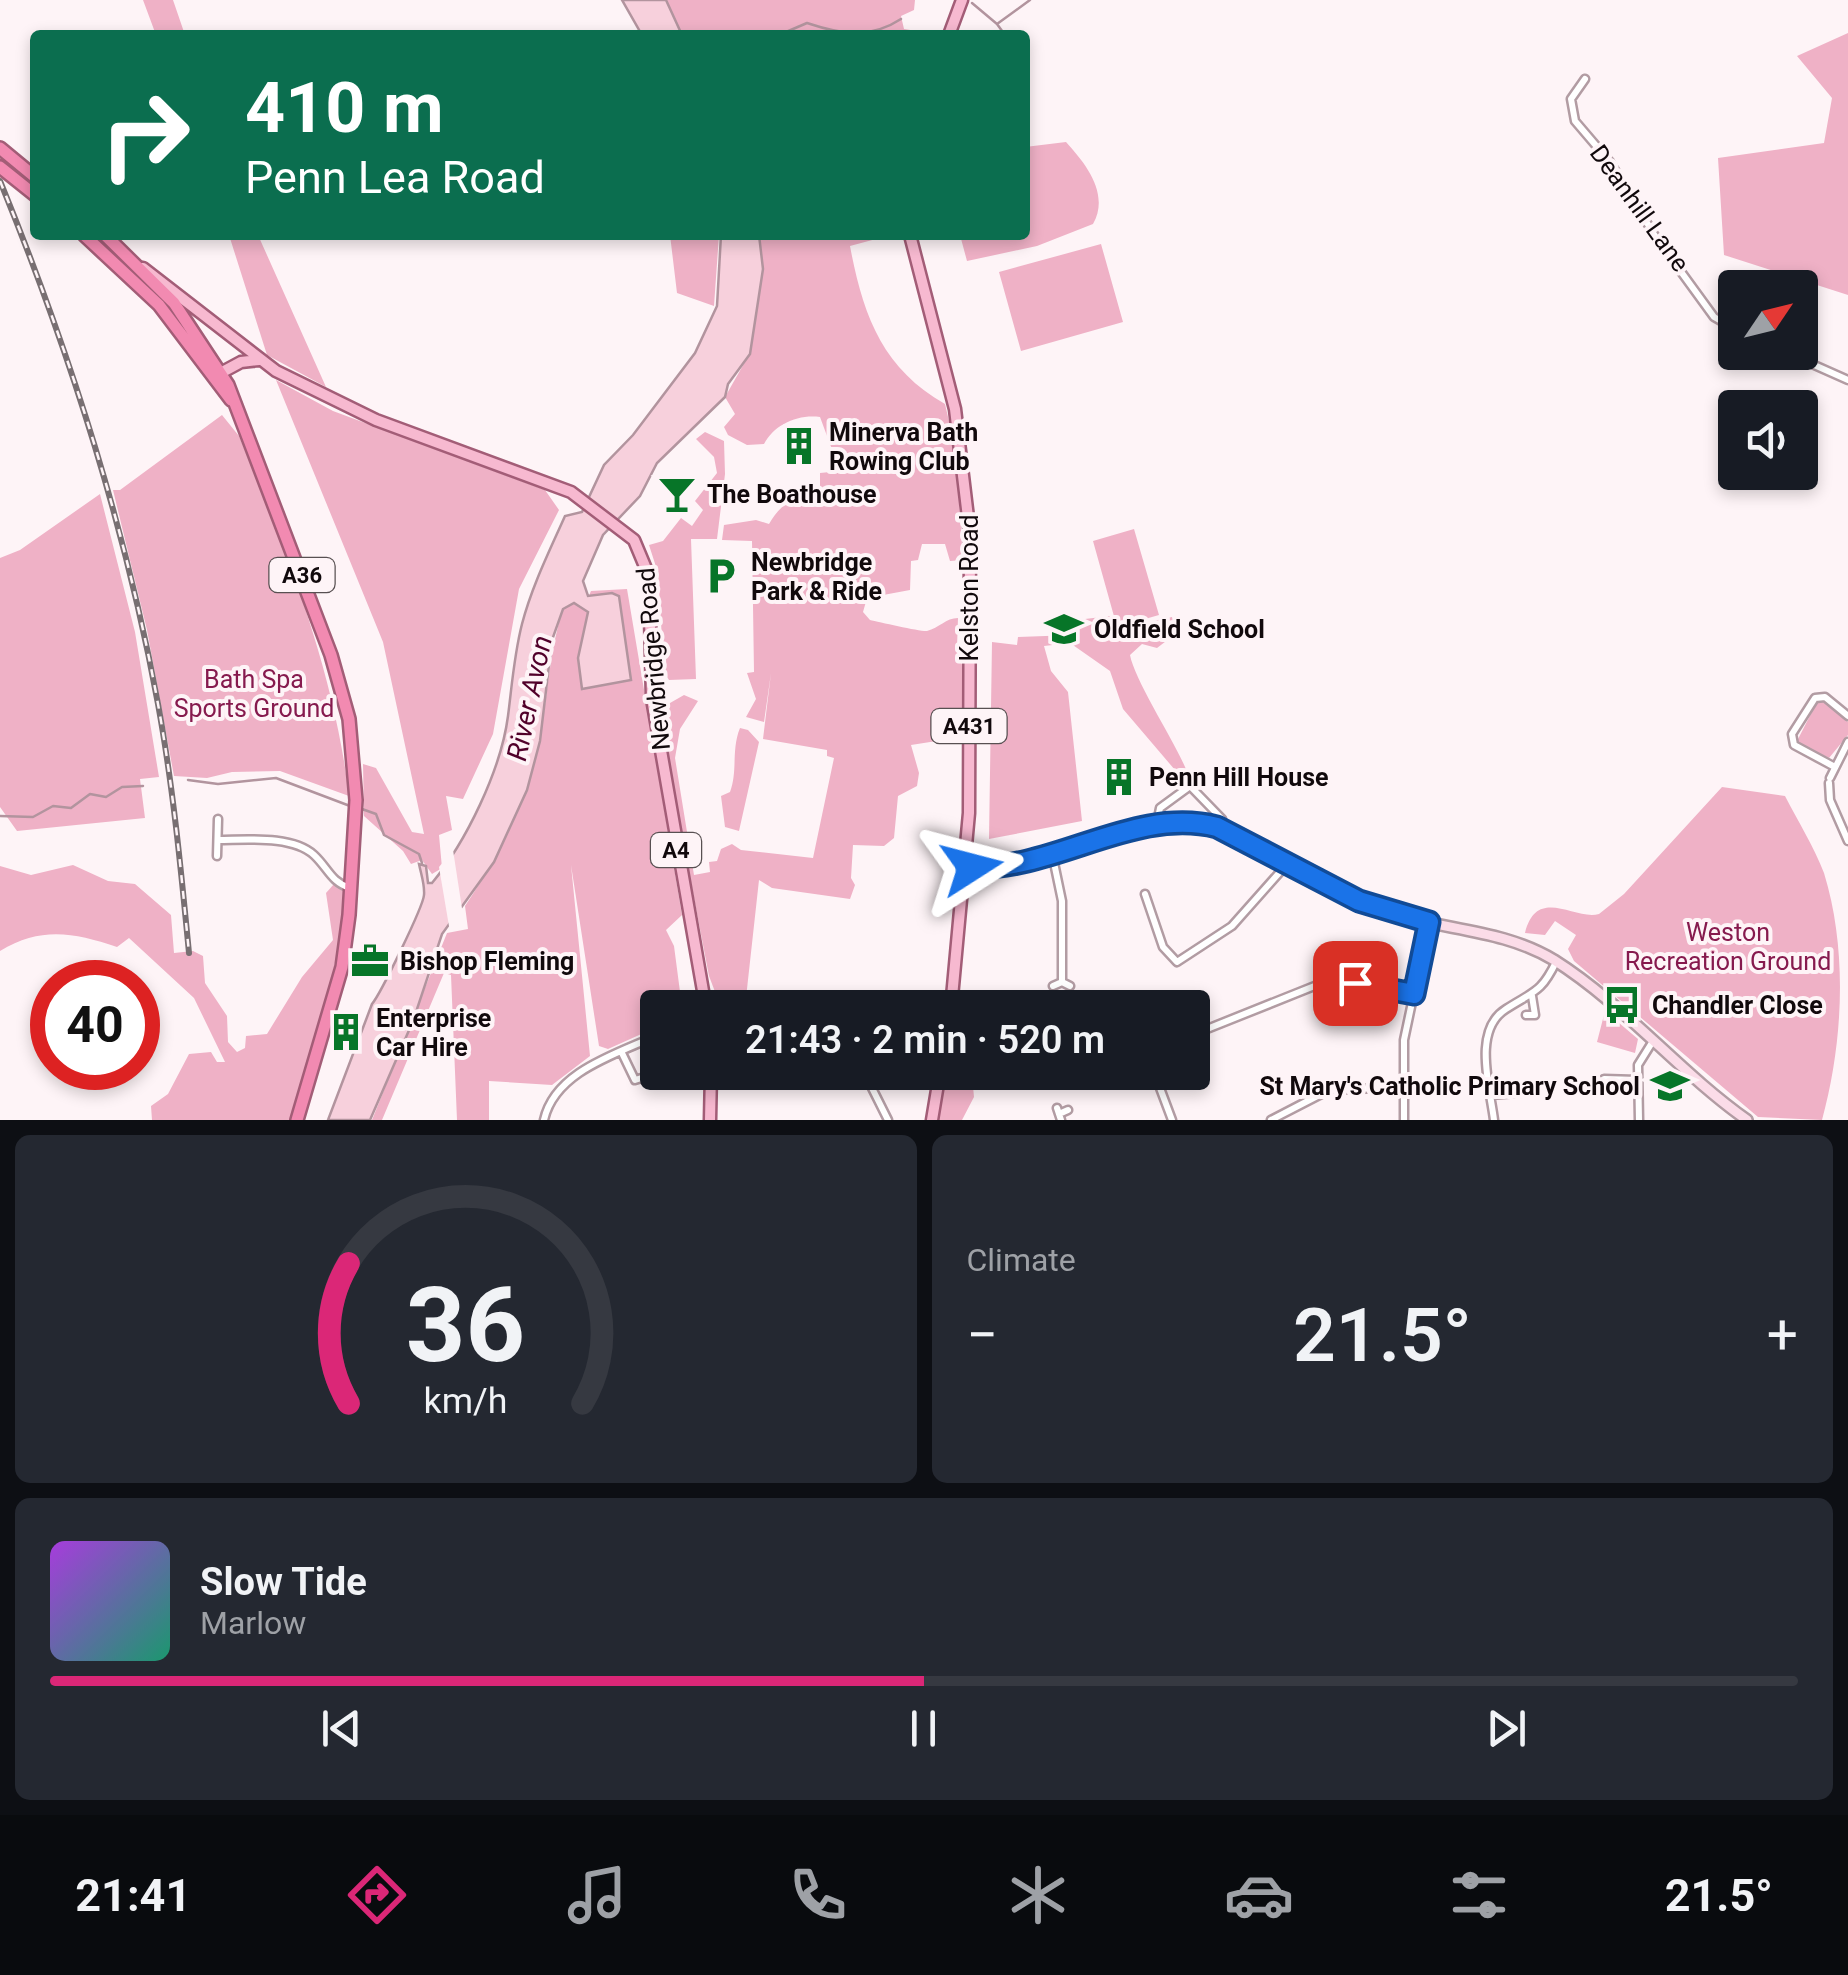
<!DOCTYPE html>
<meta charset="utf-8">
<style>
body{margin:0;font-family:Roboto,sans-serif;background:#242831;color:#f1f3f6;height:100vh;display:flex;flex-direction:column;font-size:38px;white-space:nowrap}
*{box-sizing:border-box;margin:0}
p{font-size:32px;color:#9ea1a6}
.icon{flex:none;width:55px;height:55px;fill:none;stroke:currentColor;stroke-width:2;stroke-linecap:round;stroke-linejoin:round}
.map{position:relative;height:1120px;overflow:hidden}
.drawer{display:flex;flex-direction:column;gap:15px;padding:15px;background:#0d0f14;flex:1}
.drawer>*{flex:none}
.hud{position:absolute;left:30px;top:30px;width:1000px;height:210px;border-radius:10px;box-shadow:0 5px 15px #0003;background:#0b6e4f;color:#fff;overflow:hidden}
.needle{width:65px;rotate:55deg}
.fabs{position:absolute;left:1718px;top:270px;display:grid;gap:20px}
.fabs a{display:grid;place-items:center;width:100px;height:100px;border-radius:10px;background:#171b24;box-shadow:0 5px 15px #0003;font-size:50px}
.speed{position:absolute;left:30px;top:960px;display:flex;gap:20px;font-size:50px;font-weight:700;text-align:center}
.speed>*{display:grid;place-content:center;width:130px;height:130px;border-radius:50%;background:#171b24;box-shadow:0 5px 15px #0003;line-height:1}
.speed .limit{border:15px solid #d22;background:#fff;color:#111}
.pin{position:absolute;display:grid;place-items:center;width:85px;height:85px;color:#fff;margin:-42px;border-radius:20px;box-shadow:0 5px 15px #0006}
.me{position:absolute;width:110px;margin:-55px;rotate:81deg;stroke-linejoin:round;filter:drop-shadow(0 0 8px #0008)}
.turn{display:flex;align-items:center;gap:35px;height:210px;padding:0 50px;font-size:45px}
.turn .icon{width:130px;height:130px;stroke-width:2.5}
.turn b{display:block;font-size:70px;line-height:85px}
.big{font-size:75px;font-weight:600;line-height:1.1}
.drawer .widget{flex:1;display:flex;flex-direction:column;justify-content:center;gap:15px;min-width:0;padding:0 35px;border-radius:15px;background:#242831}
.drawer .dial{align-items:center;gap:0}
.dial svg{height:260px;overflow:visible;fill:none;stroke:#363941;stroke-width:7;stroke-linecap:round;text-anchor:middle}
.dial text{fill:#f1f3f6;stroke:none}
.song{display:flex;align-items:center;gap:30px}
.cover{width:120px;height:120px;border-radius:15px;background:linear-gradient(135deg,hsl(280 70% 55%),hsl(160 70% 35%))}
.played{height:10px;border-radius:5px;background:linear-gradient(90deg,#db2777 50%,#363941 50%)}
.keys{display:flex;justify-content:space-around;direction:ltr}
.heat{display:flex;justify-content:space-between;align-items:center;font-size:55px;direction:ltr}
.drawer .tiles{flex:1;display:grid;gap:15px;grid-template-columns:1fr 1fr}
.widget:last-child{grid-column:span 2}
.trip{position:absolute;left:640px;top:990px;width:570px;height:100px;border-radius:10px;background:#171b24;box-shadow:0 5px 15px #0003;font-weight:600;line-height:100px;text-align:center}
.dock{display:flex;height:160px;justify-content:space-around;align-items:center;background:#090b0e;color:#9ea1a6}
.dock .icon{width:70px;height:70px}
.dock .active{color:#db2777}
.dock b{font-size:45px;color:#f1f3f6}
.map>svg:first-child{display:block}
</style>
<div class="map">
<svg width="1848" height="1120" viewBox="0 0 1848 1120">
<rect width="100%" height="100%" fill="#fef4f7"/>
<path fill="#efb1c6" d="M143,0h30l12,35h-29z
M666,0h249l-1,10 -13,6 3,13 19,3 -241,3z
M1848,33v262l-124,-40 -6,-97 106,-15 8,-45 -35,-42z
M1066,142c20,22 44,52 27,82l-56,22 -70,15 -7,-26h65v-88z
M229,235h29l68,152 -59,-32z
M670,235h49l-5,71 -37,-13z
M759,235h117v4l-26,7c13,69 32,122 95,158l11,47 7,109 -13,1 -5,-17h-23l-4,16 -7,1 -1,29 -43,8 -4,14 7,8c9,2 52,12 57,11 12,-3 19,-13 31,-13l-1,29 8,28 -3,62 -51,8 8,28 -2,13 -19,10 -4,42 -10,8 -31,-1 -2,33 4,7 -5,14 -78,-11 -13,-8 -14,127 -17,-2 -11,-8 -8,-21 -43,-224 -3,-45 21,-12 14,6 -18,28 -5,29 19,117 16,-3 -1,-10 8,-1 4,-12 11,-5 9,6 72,8 21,-100 -7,-2v-6l-64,-11 8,-66 -7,49 -18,-5 10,-18 -9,-26 7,-1 -2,-131 -30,-1 2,-15 32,-5 13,4c13,-22 27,-29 51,-33v-18l20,-2 -20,-54c-23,-3 -46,8 -56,27l-17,1 -19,-10 -4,-8 11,-13 -10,-17 25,-44 13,-84z
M1101,244l22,78 -102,29 -22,-79z
M276,380l57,31 212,79 14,20 -40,79 -26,145 -30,65 -17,-3 6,34 -13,5 3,33 -10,6 -10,-14 -11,4 -8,-13 -39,-35 -1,-52 13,4 36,64 12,2 -41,-192z
M222,415l17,21c48,116 95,234 110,360l-69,-25 -48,1 -25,6 -33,-2 -27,-146 -34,-140h7z
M705,432l19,9 1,33 -8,65h-26l5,140 -27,1 -5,-8 -6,-99 -9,-28 14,-4 18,-23 11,8 11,-16 -8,-9 22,-28 -3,-16 -18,-18z
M100,494l35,138 24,145 -19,2 5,39 -128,13 -17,-24v-249l20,-8z
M1134,529l25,86 -42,12 -24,-86z
M627,589l55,326 -16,15 8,16 8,61 -24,1 -1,19 -49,22 -9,-3 -28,-181 19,191 -38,29 -63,-4v39h-32l-6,-145 -7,-2 -62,147h-10l75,-187 21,-4 -3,-23c34,-51 64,-106 75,-168 8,-44 9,-86 23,-129l11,-6 10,4 7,-16z
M1110,616l5,13 57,-12 6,15 -21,16 -15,-4 -12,11c6,32 64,114 60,131l-13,6 -2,-22 -52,-61 -13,-38 -40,-28 -26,3 7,25 17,21 14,129 -93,18 3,-197 25,3 1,-8 55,-2 12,-16z
M1817,702h8l23,20v13l-19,23 -33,-15z
M740,728l8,2 11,12 -20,89 -14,-4 -4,-31 9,-4c8,-21 1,-42 10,-64z
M1722,787l63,9c13,25 29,51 39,77 24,78 19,170 -2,247l-64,-3 -184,-156 -6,-12 8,-14 -21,-14 -10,14 -20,-2c12,-48 50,-12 74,-19l25,-20z
M73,865l35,16 27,3 36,31 3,38 19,-2 10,5 2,27 22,33 1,26 9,10 8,-4 1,-12 21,-2 35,-57 31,-37 -7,-47 8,-9 9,4c0,78 -30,156 -52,232h-139l-1,-14 17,-12 21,-40 22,-2 6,10h8l-31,-64 -65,-60 -12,9c-43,-14 -75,-21 -117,4v-85l31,9z
M1605,1011l33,28 -3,14 -38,-11z
M1035,1073l-29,11 -34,-8 2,21 -12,23h-25l6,-46z"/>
<path fill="#f7d0dc" stroke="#b2949e" stroke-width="2.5" d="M622,0h44l16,35h-40z
M721,235h38l4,34 -13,85 -22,30 -3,13 -68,66 -17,33 -37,39 -20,46 5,15 24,-3 7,3 12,84 -49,9 -4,-31 10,-46 -14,-9 -11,6 -11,31 -12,101 -13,49 -33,72 -52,72 -29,87 -43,99h-42l44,-116c9,-11 51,-97 52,-109 1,-10 -3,-21 -5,-31l7,2 2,17h4c34,-41 69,-113 76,-167 4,-31 6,-61 14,-92 10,-38 27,-72 43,-108l17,-4 22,-47 29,-30 62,-82 22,-47z"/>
<path fill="#fef4f7" d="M453,850l10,65 -13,17 -11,-65z"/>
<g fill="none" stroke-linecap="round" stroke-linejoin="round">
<path stroke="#b2949e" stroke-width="2.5" d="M972,3l25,21 33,-24
M997,24l8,11
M779,35l28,-12c33,11 62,17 94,-4
M188,780l30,4 58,-6 74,28
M362,809l14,5 8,21 35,19 3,9
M0,816l33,1 20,-11 18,2 19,-14 16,3 16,-10 21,-1"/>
<g stroke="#b29ca3" stroke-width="11">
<path id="street" d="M1585,79l-14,20 4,22 35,41 45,74 59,81 21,12
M1785,352l63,28
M1833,766l-39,-21 -2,-11 23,-36 10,-1 23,19
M1830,778l18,-36
M1829,783l1,17 18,41
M1157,823l3,-15 30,-22 32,33 2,11
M218,840c28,0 74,-5 96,15 14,13 17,27 36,33
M1052,853l10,48v81
M217,856l1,-37
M1145,894l18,53 14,15 55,-36 55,-62
M1053,986l9,-4 8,4
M1526,1015h9l-3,-19
M1192,1035l125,-50 38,-2 59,11
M621,1051l14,29 13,-4
M864,1072l24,48
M1154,1072l18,48
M1598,1090l6,-11 33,1
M1491,1095l37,-3
M1057,1108l4,12
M1059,1114l9,-4
M544,1120c11,-49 73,-66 114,-85
M1271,1120l58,-30 74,-3
M1404,1120v-80l25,-118
M1494,1120c-4,-33 -22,-90 12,-111 28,-18 35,-16 50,-47
M1639,1120l-1,-55 15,-24"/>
</g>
<g stroke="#b29ca3" stroke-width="14">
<path id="secondary" d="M967,866l12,1c31,-6 62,-11 92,-19 50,-13 95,-34 146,-21 56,23 105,61 163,82 58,22 119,18 174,51 71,45 125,112 193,160"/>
</g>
<g stroke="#a35d77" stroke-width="15">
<path id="primary" d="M949,35l13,-35
M910,235l45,174 15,125 -1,279 -18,195
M143,268l133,103 100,49 195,72 63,48 15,36 3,123 54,309
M215,376l26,-14 18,-2
M710,1120l1,-48
M932,1120l8,-48"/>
</g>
<g stroke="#a35d77" stroke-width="16">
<path id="highway" d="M0,148l35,29
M0,167l35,28
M84,235l75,70 72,95
M105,235l69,68 54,82 103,270 18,64 7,81 -7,115 -7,52 -45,153"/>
</g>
<use href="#street" stroke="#fff" stroke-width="6"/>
<use href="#secondary" stroke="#fbdce8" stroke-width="9"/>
<use href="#primary" stroke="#f7b9d0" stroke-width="10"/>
<use href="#highway" stroke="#f28ab1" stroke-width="11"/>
<g stroke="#786f72" stroke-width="6">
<path id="rail" d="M0,181c69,169 125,343 158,523 15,82 23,166 31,249"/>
</g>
<use href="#rail" stroke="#fef4f7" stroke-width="2.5" stroke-dasharray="8" stroke-linecap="butt"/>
</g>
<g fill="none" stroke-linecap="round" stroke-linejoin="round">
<g stroke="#114b97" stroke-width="25">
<path id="route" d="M972,867c83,4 162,-61 245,-40l142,74 70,21 -15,72 -59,-11"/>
</g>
<use href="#route" stroke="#1a73e8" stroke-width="18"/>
</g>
<defs>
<g id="building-bare" transform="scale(3)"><path d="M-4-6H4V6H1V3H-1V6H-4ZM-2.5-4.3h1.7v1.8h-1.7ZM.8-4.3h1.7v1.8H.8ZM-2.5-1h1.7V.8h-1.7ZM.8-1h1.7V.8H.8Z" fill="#077528" stroke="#fef4f7" stroke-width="2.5" paint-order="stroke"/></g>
<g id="bar-bare" transform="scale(3)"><path d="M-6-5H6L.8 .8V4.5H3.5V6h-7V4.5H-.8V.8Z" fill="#077528" stroke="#fef4f7" stroke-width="2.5" paint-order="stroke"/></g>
<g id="parking-bare" transform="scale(3)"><path d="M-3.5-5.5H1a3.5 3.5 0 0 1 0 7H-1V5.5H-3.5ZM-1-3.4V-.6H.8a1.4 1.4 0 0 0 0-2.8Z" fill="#077528" stroke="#fef4f7" stroke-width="2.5" paint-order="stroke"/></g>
<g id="school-bare" transform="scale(3)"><path d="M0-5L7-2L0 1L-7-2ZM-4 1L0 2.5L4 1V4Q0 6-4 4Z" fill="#077528" stroke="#fef4f7" stroke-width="2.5" paint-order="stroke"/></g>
<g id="office-bare" transform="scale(3)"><path d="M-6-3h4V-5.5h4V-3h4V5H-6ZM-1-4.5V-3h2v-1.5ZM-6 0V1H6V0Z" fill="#077528" stroke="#fef4f7" stroke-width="2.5" paint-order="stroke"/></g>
<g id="bus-bare" transform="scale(3)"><path d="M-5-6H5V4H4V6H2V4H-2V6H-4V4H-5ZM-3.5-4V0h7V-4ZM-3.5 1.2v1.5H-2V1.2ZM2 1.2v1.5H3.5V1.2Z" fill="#077528" stroke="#fef4f7" stroke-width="2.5" paint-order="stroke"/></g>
</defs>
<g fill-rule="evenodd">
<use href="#building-bare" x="799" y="446"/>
<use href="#bar-bare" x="677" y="494"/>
<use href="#parking-bare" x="721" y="576"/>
<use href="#school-bare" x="1064" y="629"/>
<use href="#building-bare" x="1119" y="777"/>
<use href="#office-bare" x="370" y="961"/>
<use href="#bus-bare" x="1622" y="1005"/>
<use href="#building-bare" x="346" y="1032"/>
<use href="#school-bare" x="1670" y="1086"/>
</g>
<g text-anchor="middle" stroke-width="8" stroke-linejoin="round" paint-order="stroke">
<g fill="#fef4f7" stroke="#585052" stroke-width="2.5">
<rect x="269.5" y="558" width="65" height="34" rx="8"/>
<rect x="931.5" y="709" width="75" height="34" rx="8"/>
<rect x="651" y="833" width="50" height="34" rx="8"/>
</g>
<g font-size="22" font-weight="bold" fill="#11090c">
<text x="302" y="583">A36</text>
<text x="969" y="734">A431</text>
<text x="676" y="858">A4</text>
</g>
<g font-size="25" fill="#11090c" stroke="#fef4f7">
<text transform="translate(1640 208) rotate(54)" y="9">Deanhill Lane</text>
<text transform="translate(969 588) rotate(-90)" y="9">Kelston Road</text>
<text transform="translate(653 659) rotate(-95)" y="9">Newbridge Road</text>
</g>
<g font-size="25" font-weight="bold" fill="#11090c" stroke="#fef4f7" text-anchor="start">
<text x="829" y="441">Minerva Bath<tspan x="829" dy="29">Rowing Club</tspan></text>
<text x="707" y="503">The Boathouse</text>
<text x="751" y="571">Newbridge<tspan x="751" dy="29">Park &amp; Ride</tspan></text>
<text x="1094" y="638">Oldfield School</text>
<text x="1149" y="786">Penn Hill House</text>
<text x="400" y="970">Bishop Fleming</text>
<text x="1652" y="1014">Chandler Close</text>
<text x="376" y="1027">Enterprise<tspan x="376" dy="29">Car Hire</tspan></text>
<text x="1640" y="1095" text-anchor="end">St Mary's Catholic Primary School</text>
</g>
<g font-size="25" fill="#861a4e" stroke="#fef4f7">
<text x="254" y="688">Bath Spa<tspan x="254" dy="29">Sports Ground</tspan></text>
<text x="1728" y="941">Weston<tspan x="1728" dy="29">Recreation Ground</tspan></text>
</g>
<g font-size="28" font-style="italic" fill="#51002a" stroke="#fef4f7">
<text transform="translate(529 698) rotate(-78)" y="10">River Avon</text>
</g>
</g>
</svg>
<div class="fabs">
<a><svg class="needle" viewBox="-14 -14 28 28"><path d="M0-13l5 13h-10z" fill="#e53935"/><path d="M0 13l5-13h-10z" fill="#9ea1a6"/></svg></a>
<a><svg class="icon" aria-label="sound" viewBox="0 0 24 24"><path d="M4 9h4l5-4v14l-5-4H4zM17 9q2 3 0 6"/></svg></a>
</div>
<div class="speed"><div class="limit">40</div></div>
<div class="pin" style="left:1355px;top:983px;background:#d93025"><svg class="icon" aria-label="arrive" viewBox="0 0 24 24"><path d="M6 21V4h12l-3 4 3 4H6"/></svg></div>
<svg class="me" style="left:972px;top:867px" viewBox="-20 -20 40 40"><path d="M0-17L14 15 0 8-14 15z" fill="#1a73e8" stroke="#fff" stroke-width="4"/></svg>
<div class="trip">21:43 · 2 min · 520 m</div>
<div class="hud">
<div class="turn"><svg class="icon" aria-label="right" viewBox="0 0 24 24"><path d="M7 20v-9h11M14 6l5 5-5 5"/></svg><div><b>410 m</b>Penn Lea Road</div></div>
</div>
</div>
<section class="drawer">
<div class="tiles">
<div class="widget dial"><svg viewBox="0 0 100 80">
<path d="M14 69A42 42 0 1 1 86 69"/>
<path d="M14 69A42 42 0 0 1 14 26" stroke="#db2777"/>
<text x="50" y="56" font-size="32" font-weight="700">36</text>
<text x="50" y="72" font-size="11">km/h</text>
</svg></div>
<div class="widget"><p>Climate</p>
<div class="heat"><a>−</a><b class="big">21.5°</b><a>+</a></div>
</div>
<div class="widget">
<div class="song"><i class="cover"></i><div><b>Slow Tide</b><p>Marlow</p></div></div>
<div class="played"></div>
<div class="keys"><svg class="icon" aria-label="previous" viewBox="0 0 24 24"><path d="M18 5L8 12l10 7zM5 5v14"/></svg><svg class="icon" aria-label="pause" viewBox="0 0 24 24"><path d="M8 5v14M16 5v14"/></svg><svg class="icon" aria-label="next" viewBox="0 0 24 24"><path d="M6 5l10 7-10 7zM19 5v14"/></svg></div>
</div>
</div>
</section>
<nav class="dock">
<b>21:41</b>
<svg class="icon active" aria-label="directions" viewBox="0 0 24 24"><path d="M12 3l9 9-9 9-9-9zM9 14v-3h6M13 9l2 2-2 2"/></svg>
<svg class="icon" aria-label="music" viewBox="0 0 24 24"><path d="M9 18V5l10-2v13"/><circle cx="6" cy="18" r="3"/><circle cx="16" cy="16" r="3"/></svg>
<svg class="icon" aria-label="phone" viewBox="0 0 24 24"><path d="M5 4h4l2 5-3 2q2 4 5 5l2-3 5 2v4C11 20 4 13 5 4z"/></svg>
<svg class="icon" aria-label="climate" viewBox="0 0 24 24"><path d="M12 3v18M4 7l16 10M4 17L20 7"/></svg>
<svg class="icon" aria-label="car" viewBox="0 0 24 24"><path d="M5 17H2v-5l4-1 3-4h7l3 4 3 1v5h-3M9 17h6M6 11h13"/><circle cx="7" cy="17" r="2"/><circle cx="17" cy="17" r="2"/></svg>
<svg class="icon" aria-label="filters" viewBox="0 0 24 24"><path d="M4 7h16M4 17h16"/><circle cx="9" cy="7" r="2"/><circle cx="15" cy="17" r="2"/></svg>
<b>21.5°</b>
</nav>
